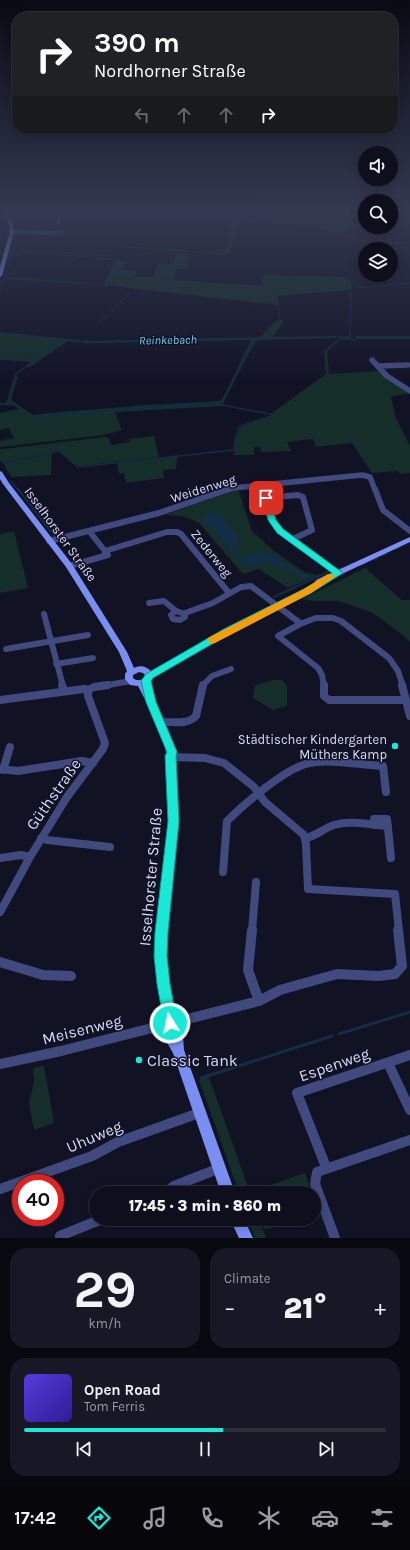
<!DOCTYPE html>
<meta charset="utf-8">
<style>
body{margin:0;font-family:Karla,sans-serif;background:#171725;color:#f1f3f6;height:100vh;display:flex;flex-direction:column;font-size:15px;white-space:nowrap}
*{box-sizing:border-box;margin:0}
p{font-size:13px;color:#9b9ca3}
.icon{flex:none;width:22px;height:22px;fill:none;stroke:currentColor;stroke-width:2;stroke-linecap:round;stroke-linejoin:round}
.map{position:relative;height:1238px;overflow:hidden}
.details{display:flex;flex-direction:column;gap:10px;padding:10px;background:#08080f;flex:1}
.details>*{flex:none}
.hud{position:absolute;left:12px;top:12px;width:386px;height:122px;border-radius:16px;box-shadow:0 2px 10px #0003,0 0 0 1px #2e2e3b;background:#202124;color:#fff;overflow:hidden}
.buttons{position:absolute;left:358px;top:146px;display:grid;gap:8px}
.buttons a{display:grid;place-items:center;width:40px;height:40px;border-radius:50%;background:#0e0e1c;box-shadow:0 2px 10px #0003,0 0 0 1px #2e2e3b;font-size:20px}
.speed{position:absolute;left:12px;top:1174px;display:flex;gap:8px;font-size:20px;font-weight:700;text-align:center}
.speed>*{display:grid;place-content:center;width:52px;height:52px;border-radius:50%;background:#0e0e1c;box-shadow:0 2px 10px #0003,0 0 0 1px #2e2e3b;line-height:1}
.speed .limit{border:6px solid #d22;background:#fff;color:#111}
.pin{position:absolute;display:grid;place-items:center;width:34px;height:34px;color:#fff;margin:-17px;border-radius:8px;box-shadow:0 2px 6px #0006}
.me{position:absolute;width:44px;margin:-22px;rotate:350deg;stroke-linejoin:round;filter:drop-shadow(0 0 3px #0008)}
.turn{display:flex;align-items:center;gap:14px;height:84px;padding:0 16px;font-size:18px}
.turn .icon{width:52px;height:52px;stroke-width:2.5}
.turn b{display:block;font-size:28px;line-height:34px}
.lanes{display:flex;align-items:center;height:38px;padding:0 16px;background:#0003;justify-content:center;gap:20px;direction:ltr}
.lanes .off{opacity:.35}
.big{font-size:30px;font-weight:800;line-height:1.1}
.details .widget{flex:1;display:flex;flex-direction:column;justify-content:center;gap:6px;min-width:0;padding:0 14px;border-radius:16px;background:#171725}
.details .dial{align-items:center;gap:0}
.dial b{font-size:52px;line-height:1}
.song{display:flex;align-items:center;gap:12px}
.cover{width:48px;height:48px;border-radius:6px;background:linear-gradient(135deg,hsl(250 70% 55%),hsl(250 70% 35%))}
.played{height:4px;border-radius:2px;background:linear-gradient(90deg,#19e8d6 55%,#2e2e3b 55%)}
.keys{display:flex;justify-content:space-around;direction:ltr}
.heat{display:flex;justify-content:space-between;align-items:center;font-size:22px;direction:ltr}
.details .tiles{flex:1;display:grid;gap:10px;grid-template-columns:1fr 1fr}
.widget:last-child{grid-column:span 2}
.trip{position:absolute;left:89px;top:1186px;width:232px;height:40px;border-radius:20px;background:#0e0e1c;box-shadow:0 2px 10px #0003,0 0 0 1px #2e2e3b;font-weight:800;line-height:40px;text-align:center}
.tab-bar{display:flex;height:64px;justify-content:space-around;align-items:center;background:#06060b;color:#9b9ca3}
.tab-bar .icon{width:28px;height:28px}
.tab-bar .active{color:#19e8d6}
.tab-bar b{font-size:18px;color:#f1f3f6}
.map>svg:first-child{display:block}
</style>
<div class="map">
<svg width="410" height="1238" viewBox="0 0 410 1238">
<rect width="100%" height="100%" fill="#121225"/>
<path fill="#152e29" d="M10,210h50l-1,3 -44,9z
M156,210h24l29,5 62,6 1,-11h93v16l-27,8 -15,-5 -83,-10 -12,36 -107,-8 1,-1 101,7 6,-11 3,-23z
M391,210h19v11l-19,1z
M177,253l11,1v15h-12l-2,11 88,6 2,-11 78,2 9,3 1,7 -2,3 -73,6 2,9 -176,-20 -98,-6 1,-2 98,7 11,-23h11l-5,9 16,1 -2,6h18l5,-12 16,-2z
M280,320h2v4l-10,13 64,-1v2l-81,2 -33,66 -107,6 7,18 -18,5 -104,12v-6l14,-3 -5,-10 -9,2v-17l18,-4 -3,-4h-15v-2h6l8,-27 4,1 -7,23 22,15 25,-3 160,-11 4,-1 29,-60 -168,3 2,-4 4,2 171,-4 15,-15z
M0,332l80,8 -2,2 -10,-1 -38,26 -5,-1 6,-4 -31,-3z
M354,336h56v3h-54z
M340,338h13l5,6 -6,-4 -11,-1 -14,12 2,23 52,-3 29,22 -20,4 2,3 3,16 15,30v27l-10,1 -2,-3 -26,2 -20,-30 -36,4 -3,-8 -26,3 4,9 -30,1 -1,-5h-6v8h-20l2,-16 5,-12 34,-12 1,-1 -4,-1 54,-39 -2,-23z
M154,436l5,21 -80,9 -10,-6 -10,-10 -56,12 -3,-5v-8h3l102,-12 4,1 2,7 19,-3 -1,-3z
M52,453l-1,22 -40,2 -8,-14z
M177,456l-1,13 -13,1 1,8 -38,5 -2,-10 -5,1 -2,-11z
M238,489l14,42 22,20 32,22 13,2 -31,13 -29,-19 -16,5 -43,-50c-12,-8 -22,-9 -36,-9z
M14,531l14,57 -28,5v-59z
M365,568l37,32h8v42l-6,-6 -31,-23 -34,-12h-25l-12,-2z
M273,680h9l5,6v20l-14,4 -20,-12 2,-13z
M44,1066l10,57 -20,7 -5,-27 5,-21 -1,-14z
M209,1077l41,116h-11l-40,-113z
M305,1173l7,20h-59v-2z
M248,1219h11l7,19h-11z
M262,1219h35l-32,11z"/>
<path fill="#122d44" d="M210,512l12,1 3,10 13,12 -2,20 2,3h6c22,-15 31,-1 51,11 5,3 13,4 17,8 -10,4 -15,-2 -23,-6 -6,-4 -23,-10 -30,-8 -1,0 -5,3 -5,4l-8,-1 -15,-11v-6c-13,-10 -13,-18 -29,-26l4,-9z"/>
<g fill="none" stroke-linecap="round" stroke-linejoin="round">
<path stroke="#122d44" stroke-width="1" d="M342,233l22,8 46,2
M5,248l5,-16
M13,249l4,-15
M22,249l88,7
M20,251l97,9
M0,265l5,-15
M5,278l7,-27
M357,288l53,-5
M0,295l4,-16
M99,323l30,-29
M0,333l18,2
M269,335l11,-14 -4,-25
M350,335l1,-45"/>
<path stroke="#122d44" stroke-width="1.5" d="M8,334l78,8 251,-5
M340,337h10v-3
M357,337h53
M267,338l3,-4
M0,348l47,5
M0,359l34,2 33,-21
M8,403l8,-29 17,-12
M0,404l16,1 16,11 111,-10 78,-4 35,-63
M33,418l139,-11 50,-2 53,10
M0,458l2,4 57,-11 19,16 156,-17 1,-11 5,-13 35,-11
M11,481l7,9"/>
<path stroke="#122d44" stroke-width="2" d="M18,489l37,48
M395,549l6,-3
M382,555l5,-2
M371,560l6,-2
M363,564l4,-2
M274,597l56,-26"/>
<path stroke="#122d44" stroke-width="3" d="M339,1034l71,-22
M201,1078l131,-42"/>
<path stroke="#414a7f" stroke-width="4.5" d="M59,222l3,-12
M12,232l49,1"/>
<path stroke="#414a7f" stroke-width="5.5" d="M372,360l15,16 23,15
M378,366l30,-1
M226,490l7,-2 129,-13 8,2 5,13"/>
<path stroke="#414a7f" stroke-width="6" d="M375,489l8,21 27,21
M89,531l16,20
M293,539l19,-9 -9,-33 -5,-2 -32,3 6,22 4,7 62,46
M49,541l110,-28 70,-24
M105,556v-5l62,-19h10l4,2 48,59
M69,566l39,-11
M149,603l15,-2 12,10
M176,611l9,3v3l-5,3 -7,-1 -2,-4z
M185,613l28,-10 28,-16 10,-1 49,37
M44,614l19,72
M6,649l82,-14
M56,664l37,-6
M102,686l29,-5
M202,686l10,-10 19,-7
M324,686l-2,-11 -4,-7 -40,-32 22,-12 16,-6h17l8,3 48,37 9,13 5,15"/>
<path stroke="#414a7f" stroke-width="8" d="M62,685l2,6
M324,685v11l5,4h76
M402,685l8,31
M0,700l84,-11 4,1 6,-3 14,-2
M159,722c13,-1 27,4 37,-6l7,-31
M171,757l34,1 19,5 30,24 11,15 39,33 2,9 2,45 87,5 4,37
M0,769l18,2 64,-10 11,2
M3,770l7,-23
M374,825v-6h13l4,39
M41,838l6,2 63,7
M306,838c11,-2 18,-10 28,-13 17,-5 37,0 54,1
M0,858l21,-3 9,2
M223,872l4,-51c17,-17 57,-51 79,-57 23,-6 54,1 77,2l3,26
M0,912l30,-55 37,-60 36,-48 2,-6 -17,-47v-6
M252,931l4,-49"/>
<path stroke="#414a7f" stroke-width="10" d="M252,930l-4,40 11,31
M0,962l43,13 28,1
M388,1063l22,47
M0,1064l61,-13 198,-50 21,-11 57,-16 42,2 16,-2 7,-8 -4,-36
M326,1167l-29,-74 113,-38
M0,1189l92,-33 26,-14 81,-29
M165,1193l9,-7 46,-18
M60,1236l42,-17
M335,1238l-20,-54 2,-12 93,-32"/>
<path fill="#7a8df1" fill-rule="evenodd" d="M3,210h4l6,14 1,8 -12,44 -2,1v-10l10,-35 -1,-8z
M0,471l2,1 7,11 63,81 55,88 7,16c6,-3 12,-2 17,3l83,-47 71,-35 10,-7 1,-2 94,-43v5l-83,39 -16,12 -71,35 -88,50 -1,3 -6,4c7,11 33,61 31,71l3,65 -12,111v24l2,28 7,38 7,14 1,14 51,143h-14l-48,-140 -8,-14v-15l-8,-40 -2,-28 2,-24 12,-111 -3,-65c3,-9 -22,-59 -28,-70l-8,-1 -5,-6v-5l2,-3 -8,-19 -53,-85 -63,-83 -3,-5zM139,672l4,1 2,2 -1,3c-4,3 -7,3 -11,0v-3z
M230,1219h14l9,19h-14z"/>
</g>
<linearGradient id="sky" x2="0" y2="1"><stop stop-color="#0a0a14"/><stop offset="0.55" stop-color="#333951"/><stop offset="1" stop-color="#333951" stop-opacity="0"/></linearGradient>
<rect width="410" height="384" fill="url(#sky)"/>
<path fill="#19e8d6" stroke="#10978b" d="M263,496h6l1,2 6,22 7,9 60,44 -32,20 -80,40 -78,45 -2,3 5,21 21,50 -1,4 3,65 -11,111 -1,24 3,28 7,39 -2,5 -5,2 -4,-2 -2,-5 -7,-39 -3,-28 1,-24 13,-111 -3,-65 2,-4 -21,-50 -5,-21 5,-7 78,-45 80,-40 28,-16 -55,-40 -9,-13 -6,-22z"/>
<path fill="#f59e0b" d="M328,574h3l5,2 -25,17 -96,50 -3,1 -5,-4 1,-2 96,-49z"/>
<g fill="#19e8d6" stroke="#121225" stroke-width="1.5">
<circle cx="395" cy="746" r="4"/>
<circle cx="139" cy="1060" r="4"/>
</g>
<g text-anchor="middle" stroke-width="3" stroke-linejoin="round" paint-order="stroke">
<g font-size="12" font-style="italic" fill="#72cdf1" stroke="#121225">
<text transform="translate(168 340) rotate(-1)" y="4">Reinkebach</text>
</g>
<g font-size="13" fill="#d9dbfb" stroke="#121225">
<text transform="translate(203 488) rotate(-17)" y="5">Weidenweg</text>
<text transform="translate(61 534) rotate(54)" y="5">Isselhorster Straße</text>
<text transform="translate(212 553) rotate(51)" y="5">Zederweg</text>
</g>
<g font-size="13" fill="#d9dbfb" stroke="#121225" text-anchor="end">
<text x="387" y="744">Städtischer Kindergarten<tspan x="387" dy="15">Müthers Kamp</tspan></text>
</g>
<g font-size="16" fill="#d9dbfb" stroke="#121225">
<text transform="translate(53 794) rotate(-55)" y="6">Güthstraße</text>
<text transform="translate(150 877) rotate(-85)" y="6">Isselhorster Straße</text>
<text transform="translate(82 1029) rotate(-14)" y="6">Meisenweg</text>
<text transform="translate(334 1064) rotate(-19)" y="6">Espenweg</text>
<text transform="translate(94 1136) rotate(-23)" y="6">Uhuweg</text>
</g>
<g font-size="16" fill="#d9dbfb" stroke="#121225" text-anchor="start">
<text x="147" y="1066">Classic Tank</text>
</g>
</g>
</svg>
<div class="buttons">
<a><svg class="icon" aria-label="sound" viewBox="0 0 24 24"><path d="M4 9h4l5-4v14l-5-4H4zM17 9q2 3 0 6"/></svg></a>
<a><svg class="icon" aria-label="search" viewBox="0 0 24 24"><circle cx="10" cy="10" r="6"/><path d="M15 15l6 6"/></svg></a>
<a><svg class="icon" aria-label="layers" viewBox="0 0 24 24"><path d="M12 4l9 5-9 5-9-5zM3 14l9 5 9-5"/></svg></a>
</div>
<div class="speed"><div class="limit">40</div></div>
<div class="pin" style="left:266px;top:498px;background:#d93025"><svg class="icon" aria-label="arrive" viewBox="0 0 24 24"><path d="M6 21V4h12l-3 4 3 4H6"/></svg></div>
<svg class="me" style="left:170px;top:1023px" viewBox="-20 -20 40 40"><circle r="17" fill="#19e8d6" stroke="#fff" stroke-width="3"/><path d="M0-11L8 9 0 5-8 9z" fill="#fff"/></svg>
<div class="trip">17:45 · 3 min · 860 m</div>
<div class="hud">
<div class="turn"><svg class="icon" aria-label="right" viewBox="0 0 24 24"><path d="M7 20v-9h11M14 6l5 5-5 5"/></svg><div><b>390 m</b>Nordhorner Straße</div></div>
<div class="lanes"><svg class="icon off" aria-label="left" viewBox="0 0 24 24"><path d="M17 20v-9H6M10 6l-5 5 5 5"/></svg><svg class="icon off" aria-label="ahead" viewBox="0 0 24 24"><path d="M12 20V5M6 11l6-6 6 6"/></svg><svg class="icon off" aria-label="ahead" viewBox="0 0 24 24"><path d="M12 20V5M6 11l6-6 6 6"/></svg><svg class="icon" aria-label="right" viewBox="0 0 24 24"><path d="M7 20v-9h11M14 6l5 5-5 5"/></svg></div>
</div>
</div>
<section class="details">
<div class="tiles">
<div class="widget dial"><b>29</b><p>km/h</p></div>
<div class="widget"><p>Climate</p>
<div class="heat"><a>−</a><b class="big">21°</b><a>+</a></div>
</div>
<div class="widget">
<div class="song"><i class="cover"></i><div><b>Open Road</b><p>Tom Ferris</p></div></div>
<div class="played"></div>
<div class="keys"><svg class="icon" aria-label="previous" viewBox="0 0 24 24"><path d="M18 5L8 12l10 7zM5 5v14"/></svg><svg class="icon" aria-label="pause" viewBox="0 0 24 24"><path d="M8 5v14M16 5v14"/></svg><svg class="icon" aria-label="next" viewBox="0 0 24 24"><path d="M6 5l10 7-10 7zM19 5v14"/></svg></div>
</div>
</div>
</section>
<nav class="tab-bar">
<b>17:42</b>
<svg class="icon active" aria-label="directions" viewBox="0 0 24 24"><path d="M12 3l9 9-9 9-9-9zM9 14v-3h6M13 9l2 2-2 2"/></svg>
<svg class="icon" aria-label="music" viewBox="0 0 24 24"><path d="M9 18V5l10-2v13"/><circle cx="6" cy="18" r="3"/><circle cx="16" cy="16" r="3"/></svg>
<svg class="icon" aria-label="phone" viewBox="0 0 24 24"><path d="M5 4h4l2 5-3 2q2 4 5 5l2-3 5 2v4C11 20 4 13 5 4z"/></svg>
<svg class="icon" aria-label="climate" viewBox="0 0 24 24"><path d="M12 3v18M4 7l16 10M4 17L20 7"/></svg>
<svg class="icon" aria-label="car" viewBox="0 0 24 24"><path d="M5 17H2v-5l4-1 3-4h7l3 4 3 1v5h-3M9 17h6M6 11h13"/><circle cx="7" cy="17" r="2"/><circle cx="17" cy="17" r="2"/></svg>
<svg class="icon" aria-label="filters" viewBox="0 0 24 24"><path d="M4 7h16M4 17h16"/><circle cx="9" cy="7" r="2"/><circle cx="15" cy="17" r="2"/></svg>
</nav>
